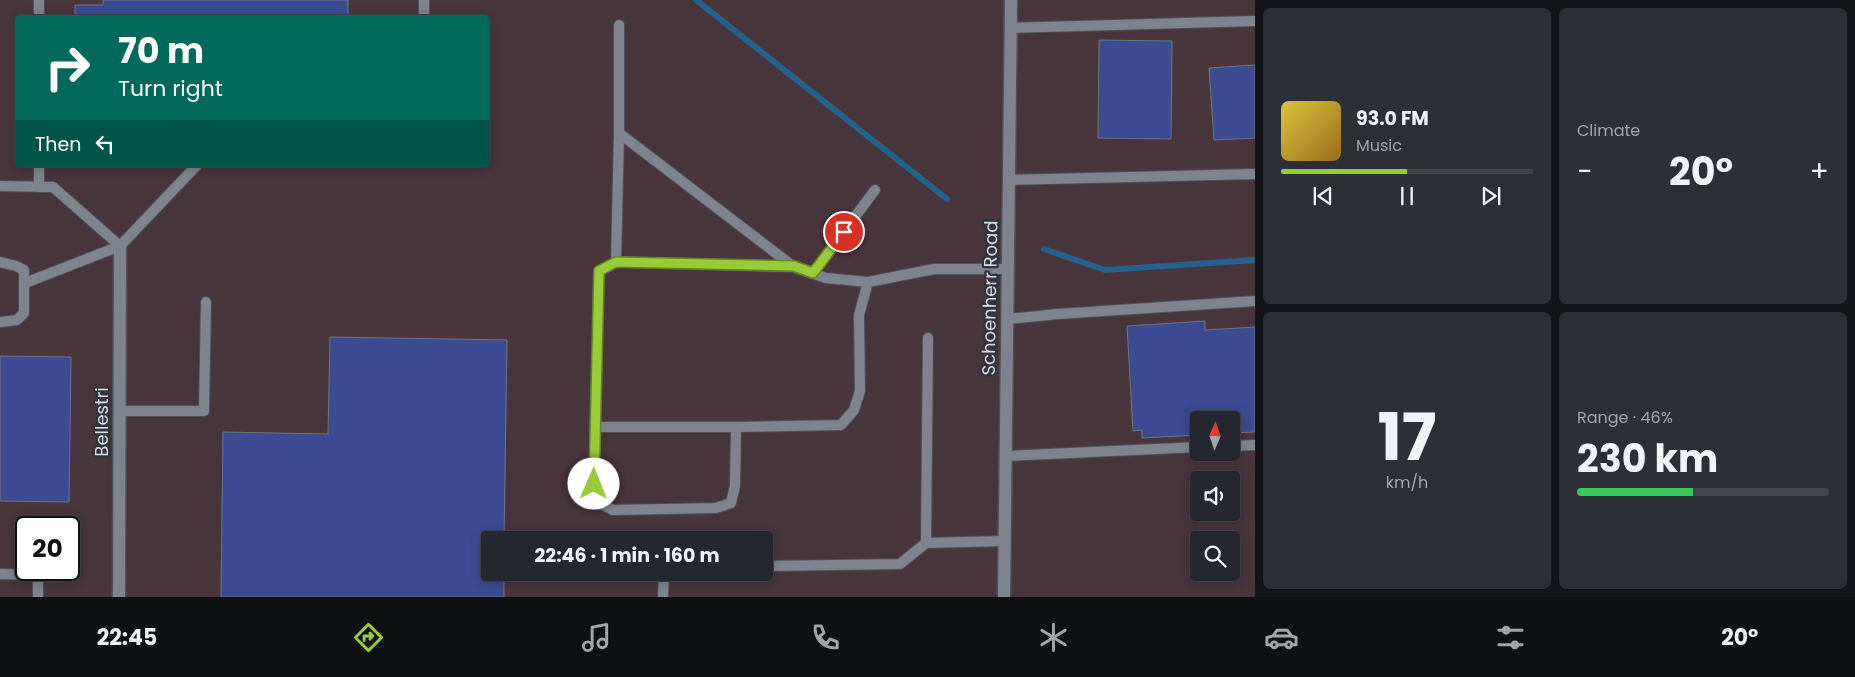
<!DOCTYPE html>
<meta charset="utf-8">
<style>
body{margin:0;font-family:Poppins,sans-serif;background:#2c2f36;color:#f1f3f6;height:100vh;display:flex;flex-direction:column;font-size:19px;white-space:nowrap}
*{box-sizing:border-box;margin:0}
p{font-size:16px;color:#a3a5aa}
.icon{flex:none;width:28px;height:28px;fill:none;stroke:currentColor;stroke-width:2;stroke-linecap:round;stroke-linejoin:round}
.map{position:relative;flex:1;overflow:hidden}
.drawer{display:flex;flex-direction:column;gap:8px;padding:8px;background:#141519;width:600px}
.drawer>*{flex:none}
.top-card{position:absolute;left:15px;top:15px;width:475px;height:152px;border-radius:5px;box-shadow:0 2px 12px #0003,0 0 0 1px #41444a;background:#00695c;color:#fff;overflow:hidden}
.needle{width:32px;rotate:2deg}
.buttons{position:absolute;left:1190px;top:411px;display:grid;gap:10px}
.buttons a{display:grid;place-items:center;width:50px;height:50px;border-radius:5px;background:#24272e;box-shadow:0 2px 12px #0003,0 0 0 1px #41444a;font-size:25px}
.speed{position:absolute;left:15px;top:516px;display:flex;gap:10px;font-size:25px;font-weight:700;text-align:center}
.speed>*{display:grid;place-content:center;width:65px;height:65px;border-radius:50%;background:#24272e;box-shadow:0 2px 12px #0003,0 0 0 1px #41444a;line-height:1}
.speed .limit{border:2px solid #111;border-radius:8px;background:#fff;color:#111}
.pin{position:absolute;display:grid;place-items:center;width:42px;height:42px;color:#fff;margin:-21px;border:2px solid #fff;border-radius:50%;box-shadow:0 1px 5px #0007}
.me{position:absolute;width:55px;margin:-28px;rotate:1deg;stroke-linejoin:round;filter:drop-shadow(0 0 4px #0008)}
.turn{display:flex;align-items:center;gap:18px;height:105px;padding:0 20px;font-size:22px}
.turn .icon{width:65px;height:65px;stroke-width:2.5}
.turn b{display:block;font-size:35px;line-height:42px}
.then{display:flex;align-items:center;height:48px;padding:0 20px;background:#0003;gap:10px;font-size:19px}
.big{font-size:38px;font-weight:700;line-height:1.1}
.drawer .widget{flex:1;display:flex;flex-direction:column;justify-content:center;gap:8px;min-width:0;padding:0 18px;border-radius:8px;background:#2c2f36}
.drawer .dial{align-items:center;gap:0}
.dial b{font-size:65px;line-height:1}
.song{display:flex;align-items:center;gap:15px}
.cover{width:60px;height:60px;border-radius:8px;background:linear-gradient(135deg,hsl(50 70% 55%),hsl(40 70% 35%))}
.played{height:5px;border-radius:2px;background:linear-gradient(90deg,#98cb37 50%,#41444a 50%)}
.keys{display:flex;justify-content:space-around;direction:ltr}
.heat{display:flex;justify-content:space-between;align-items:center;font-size:28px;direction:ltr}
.charge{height:8px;border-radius:4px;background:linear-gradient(90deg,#34c759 46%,#41444a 0)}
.drawer .tiles{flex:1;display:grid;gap:8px;grid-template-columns:repeat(2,1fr)}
.trip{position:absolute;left:481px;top:531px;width:292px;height:50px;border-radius:5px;background:#24272e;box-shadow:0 2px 12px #0003,0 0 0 1px #41444a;font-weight:700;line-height:50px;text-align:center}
.dock{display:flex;height:80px;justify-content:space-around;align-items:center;background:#0e1012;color:#a3a5aa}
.dock .icon{width:35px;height:35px}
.dock .active{color:#98cb37}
.dock b{font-size:22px;color:#f1f3f6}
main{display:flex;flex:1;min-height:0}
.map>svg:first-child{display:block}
</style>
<main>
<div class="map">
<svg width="1255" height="597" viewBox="0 0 1255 597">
<rect width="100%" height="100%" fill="#30343d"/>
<path fill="#49353c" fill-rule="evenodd" d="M0,0h1255v597h-1255zM18,18h470v147h-470zM1199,420h32v32h-32zM1199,480h32v32h-32zM26,528h43v42h-43zM490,540h275v32h-275zM1199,540h32v32h-32z"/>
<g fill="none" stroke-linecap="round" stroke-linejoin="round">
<path stroke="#22628d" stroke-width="6" d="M696,0l251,199
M1044,249l61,21 150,-10"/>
</g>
<path fill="#3b4a91" stroke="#717580" d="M103,0h245v18h-273v-13h28z
M1099,40l73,1 -1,98 -73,-1z
M1255,65v73l-41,2 -5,-72z
M1205,321v9l50,-3v105l-24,1v-13h-32v15l-57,3v-8l-9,1 -6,-105z
M330,337l177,3 -3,200h-14v32h14v25h-283l2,-165 105,2z
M0,356l71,1 -2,145 -69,-1z"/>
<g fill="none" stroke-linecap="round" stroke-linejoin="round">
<g stroke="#4e5159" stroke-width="12">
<path id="service" d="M39,18v-18
M424,18v-18
M619,25v108l175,134 32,11 42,4 66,-13h74
M1011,28l244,-7
M619,133l-3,129 178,5
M1009,180l246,-6
M0,186l53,1 67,59
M39,187v-22
M0,262l16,4 8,4v43l-7,7 -17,2
M616,262l-17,9 -5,213 4,18 15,8 103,-2 15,-5 4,-17 1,-59 105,-2 13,-15 6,-19 -1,-76 9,-33
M813,273l62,-83
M25,283l95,-37 77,-81
M1008,319l50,-5 197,-13
M120,411h84l2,-109
M595,427h141
M1231,446l24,-1
M1006,456l193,-9
M926,543l2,-205
M765,566l135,-2 26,-21 78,-2
M0,574l38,1v22
M663,597l1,-25"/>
</g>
<g stroke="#4e5159" stroke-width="15">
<path id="minor" d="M119,597l1,-351"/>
</g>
<g stroke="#4e5159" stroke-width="15">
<path id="tertiary" d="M1004,597l7,-597"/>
</g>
<use href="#service" stroke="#7f838e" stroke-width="10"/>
<use href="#minor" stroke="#7f838e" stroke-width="12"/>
<use href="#tertiary" stroke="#7f838e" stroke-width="12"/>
</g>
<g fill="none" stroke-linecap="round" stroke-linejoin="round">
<g stroke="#638424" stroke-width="12">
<path id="route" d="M594,484l5,-213 17,-9 178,4 19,7 31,-41"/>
</g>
<use href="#route" stroke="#98cb37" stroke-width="9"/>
</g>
<g text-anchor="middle" stroke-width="4.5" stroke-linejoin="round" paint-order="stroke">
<g font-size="18" fill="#dadce3" stroke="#30343d">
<text transform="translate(990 298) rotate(-89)" y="6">Schoenherr Road</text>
<text transform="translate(102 422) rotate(-90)" y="6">Bellestri</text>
</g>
</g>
</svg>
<div class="buttons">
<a><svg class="needle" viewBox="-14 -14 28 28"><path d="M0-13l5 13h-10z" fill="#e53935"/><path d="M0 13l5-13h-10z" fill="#a3a5aa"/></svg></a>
<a><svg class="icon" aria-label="sound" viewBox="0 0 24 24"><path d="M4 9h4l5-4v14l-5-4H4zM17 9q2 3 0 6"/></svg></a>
<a><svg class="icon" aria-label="search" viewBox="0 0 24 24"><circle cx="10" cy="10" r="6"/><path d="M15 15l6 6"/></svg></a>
</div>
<div class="speed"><div class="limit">20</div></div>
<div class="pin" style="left:844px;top:232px;background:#d93025"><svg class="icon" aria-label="arrive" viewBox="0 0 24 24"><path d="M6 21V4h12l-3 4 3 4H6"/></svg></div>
<svg class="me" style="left:594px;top:484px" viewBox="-20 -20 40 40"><circle r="19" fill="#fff"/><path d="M0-13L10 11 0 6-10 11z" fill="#98cb37"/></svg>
<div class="trip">22:46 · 1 min · 160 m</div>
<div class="top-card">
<div class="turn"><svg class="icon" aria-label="right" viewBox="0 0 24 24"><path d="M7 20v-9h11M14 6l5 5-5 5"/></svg><div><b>70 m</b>Turn right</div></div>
<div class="then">Then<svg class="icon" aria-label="left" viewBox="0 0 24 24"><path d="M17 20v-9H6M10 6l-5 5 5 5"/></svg></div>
</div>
</div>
<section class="drawer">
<div class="tiles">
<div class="widget">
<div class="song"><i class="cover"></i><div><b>93.0 FM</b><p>Music</p></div></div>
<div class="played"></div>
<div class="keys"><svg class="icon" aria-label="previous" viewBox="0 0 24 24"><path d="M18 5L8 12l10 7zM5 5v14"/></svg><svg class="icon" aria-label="pause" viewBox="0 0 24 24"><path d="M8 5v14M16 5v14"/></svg><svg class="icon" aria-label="next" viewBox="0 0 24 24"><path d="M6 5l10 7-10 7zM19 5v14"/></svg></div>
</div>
<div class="widget"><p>Climate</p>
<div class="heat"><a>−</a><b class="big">20°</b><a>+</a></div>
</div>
<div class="widget dial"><b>17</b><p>km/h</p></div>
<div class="widget"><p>Range · 46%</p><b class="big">230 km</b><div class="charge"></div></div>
</div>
</section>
</main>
<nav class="dock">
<b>22:45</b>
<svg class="icon active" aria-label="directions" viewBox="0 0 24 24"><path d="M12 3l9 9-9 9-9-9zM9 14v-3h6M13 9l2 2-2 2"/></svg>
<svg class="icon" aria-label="music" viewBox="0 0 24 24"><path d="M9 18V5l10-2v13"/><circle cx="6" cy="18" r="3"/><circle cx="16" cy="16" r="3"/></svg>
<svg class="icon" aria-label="phone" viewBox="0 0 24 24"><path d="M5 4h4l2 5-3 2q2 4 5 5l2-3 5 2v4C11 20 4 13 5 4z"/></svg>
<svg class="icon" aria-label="climate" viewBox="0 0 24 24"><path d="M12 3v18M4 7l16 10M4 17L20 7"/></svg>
<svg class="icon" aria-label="car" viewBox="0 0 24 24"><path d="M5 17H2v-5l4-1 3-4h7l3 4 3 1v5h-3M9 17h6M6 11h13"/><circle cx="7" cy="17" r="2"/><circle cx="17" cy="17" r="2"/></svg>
<svg class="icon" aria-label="filters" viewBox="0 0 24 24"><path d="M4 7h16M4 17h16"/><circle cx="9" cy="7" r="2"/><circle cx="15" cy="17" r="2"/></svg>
<b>20°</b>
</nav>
